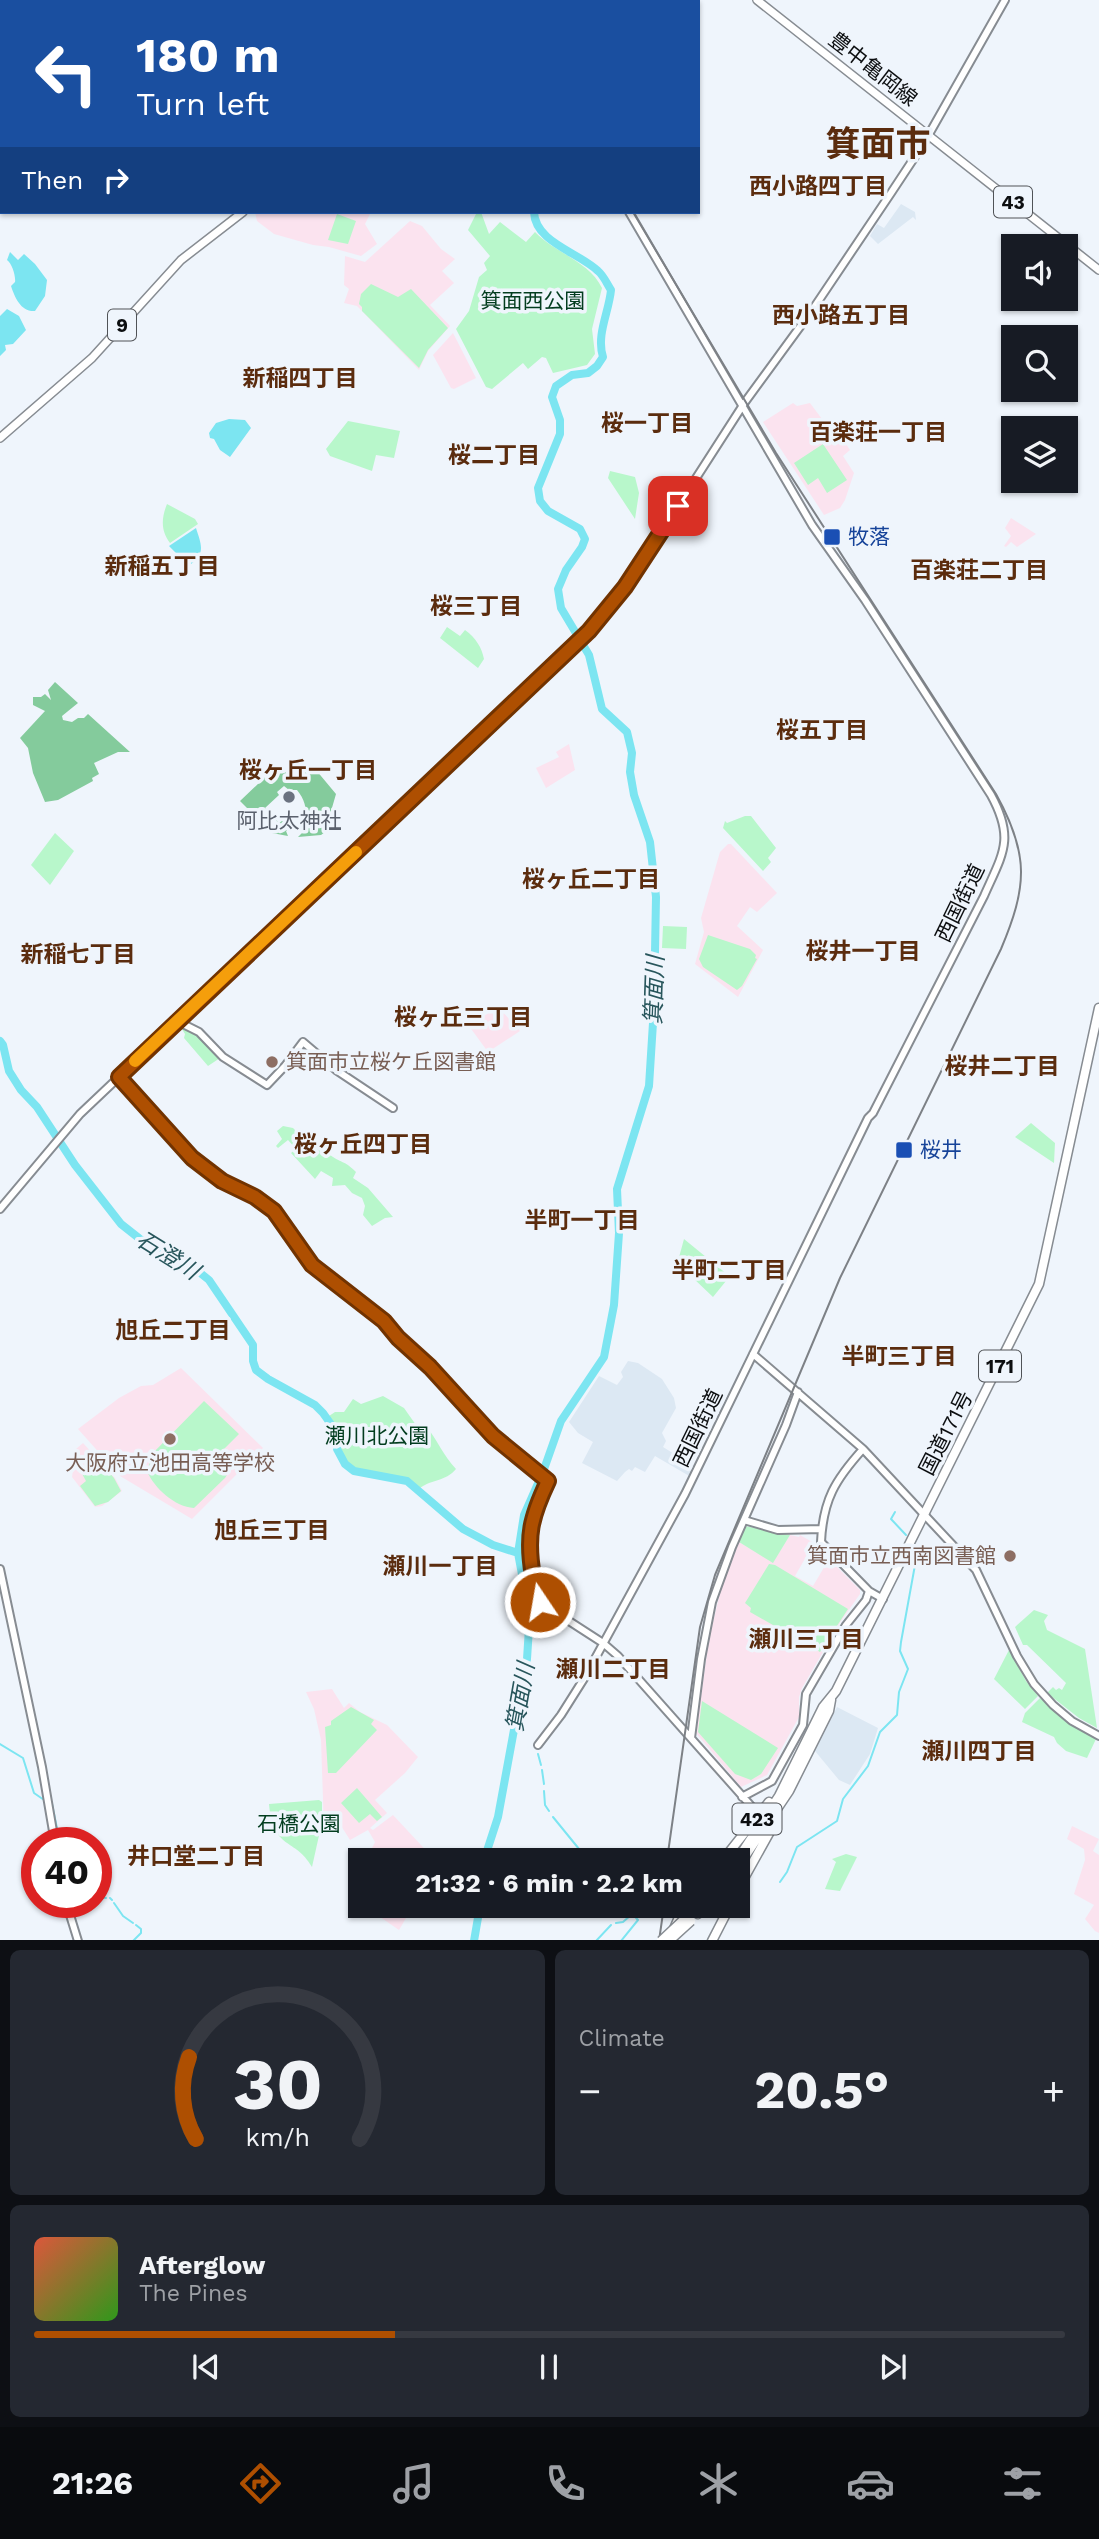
<!DOCTYPE html>
<meta charset="utf-8">
<style>
body{margin:0;font-family:"Work Sans","Noto Sans JP",sans-serif;background:#242831;color:#f1f3f6;height:100vh;display:flex;flex-direction:column;font-size:26px;white-space:nowrap}
*{box-sizing:border-box;margin:0}
p{font-size:23px;color:#9ea1a6}
.icon{flex:none;width:38px;height:38px;fill:none;stroke:currentColor;stroke-width:2;stroke-linecap:round;stroke-linejoin:round}
.map{position:relative;height:1940px;overflow:hidden}
.side{display:flex;flex-direction:column;gap:10px;padding:10px;background:#0d0f14;flex:1}
.side>*{flex:none}
.guide{position:absolute;left:0px;top:0px;width:700px;height:214px;box-shadow:0 2px 5px #0004;background:#1a4fa0;color:#fff;overflow:hidden}
.tools{position:absolute;left:1001px;top:234px;display:grid;gap:14px}
.tools a{display:grid;place-items:center;width:77px;height:77px;border-radius:0px;background:#171b24;box-shadow:0 2px 5px #0004;font-size:35px}
.speed{position:absolute;left:21px;top:1827px;display:flex;gap:14px;font-size:35px;font-weight:700;text-align:center}
.speed>*{display:grid;place-content:center;width:91px;height:91px;border-radius:50%;background:#171b24;box-shadow:0 2px 5px #0004;line-height:1}
.speed .limit{border:10px solid #d22;background:#fff;color:#111}
.pin{position:absolute;display:grid;place-items:center;width:60px;height:60px;color:#fff;margin:-30px;border-radius:14px;box-shadow:0 4px 10px #0006}
.me{position:absolute;width:77px;margin:-38px;rotate:348deg;stroke-linejoin:round;filter:drop-shadow(0 0 5px #0008)}
.turn{display:flex;align-items:center;gap:24px;height:147px;padding:0 21px;font-size:32px}
.turn .icon{width:91px;height:91px;stroke-width:2.5}
.turn b{display:block;font-size:49px;line-height:60px}
.then{display:flex;align-items:center;height:66px;padding:0 21px;background:#0003;gap:14px;font-size:26px}
.big{font-size:52px;font-weight:700;line-height:1.1}
.side .tile{flex:1;display:flex;flex-direction:column;justify-content:center;gap:10px;min-width:0;padding:0 24px;border-radius:10px;background:#242831}
.side .dial{align-items:center;gap:0}
.dial svg{height:182px;overflow:visible;fill:none;stroke:#363941;stroke-width:7;stroke-linecap:round;text-anchor:middle}
.dial text{fill:#f1f3f6;stroke:none}
.song{display:flex;align-items:center;gap:21px}
.cover{width:84px;height:84px;border-radius:10px;background:linear-gradient(135deg,hsl(10 70% 55%),hsl(110 70% 35%))}
.played{height:7px;border-radius:4px;background:linear-gradient(90deg,#ae4f01 35%,#363941 35%)}
.keys{display:flex;justify-content:space-around;direction:ltr}
.heat{display:flex;justify-content:space-between;align-items:center;font-size:38px;direction:ltr}
.side .tiles{flex:1;display:grid;gap:10px;grid-template-columns:1fr 1fr}
.tile:last-child{grid-column:span 2}
.trip{position:absolute;left:348px;top:1848px;width:402px;height:70px;border-radius:0px;background:#171b24;box-shadow:0 2px 5px #0004;font-weight:700;line-height:70px;text-align:center}
.tab-bar{display:flex;height:112px;justify-content:space-around;align-items:center;background:#090b0e;color:#9ea1a6}
.tab-bar .icon{width:49px;height:49px}
.tab-bar .current{color:#ae4f01}
.tab-bar b{font-size:32px;color:#f1f3f6}
.map>svg:first-child{display:block}
</style>
<div class="map">
<svg width="1099" height="1941" viewBox="0 0 1099 1941">
<rect width="100%" height="100%" fill="#eff5fc"/>
<path fill="#dce8f3" d="M901,204l14,8 1,8 -3,-3 -35,27 -8,-8 7,-12 7,4z
M628,1361l10,2 24,16 12,19 2,10 -14,25 4,8 -3,6 34,21 -6,9 -36,-21 -10,16 -10,-5 -3,4 -3,-2 -4,3 -8,9 -35,-18 11,-21 -15,-9 -9,-11 30,-46 18,9 6,-8 -2,-5z
M837,1707l41,21 -8,26 -20,31 -11,-5 -24,-29z"/>
<path fill="#fbe3ef" d="M255,212h116l-6,12 12,20 -16,12 -32,-9 -16,-2 -39,-11 -17,-13z
M410,221l12,5 19,23 14,10 -13,12 12,12 -24,22 20,21 -22,25 -9,19 -62,-64 -13,-3 5,-14 -5,-4 1,-29 20,6z
M453,333l23,45 -22,11 -3,-1 -18,-33z
M793,403l4,3 13,-3 15,20 5,-3 20,30 -7,6 11,17 -9,27 -5,8 -16,7 -61,-93z
M1011,518l25,16 -19,13 -6,-5 -5,5 -2,-1 7,-10 -6,-8z
M569,744l6,26 -29,18 -10,-20 23,-11 -3,-5z
M728,844h3l46,49 -20,19 -7,-5 -13,19 26,24 -25,47 -43,-33 9,-32 -3,-14 19,-66z
M493,1010l4,3 4,-3 19,21 -32,21 -19,-26z
M181,1368l82,80 -71,71 -72,-43 -42,-47 41,-31 22,-12 12,-1z
M83,1443l32,35 7,13 -20,15 -7,1 -23,-30 4,-28z
M790,1535l9,2 1,-2 14,8 -19,33 18,10 16,-27 31,31v4l-19,27 -39,67 -3,9v20l-32,58 -26,12 -45,-54 13,-94 12,-50 18,-47 34,20z
M332,1689l12,19 5,-5 11,9 27,13 31,32 -13,16 -30,27 12,13 -17,15 3,2 20,-15 42,45h-69l9,-18 -7,-12 -18,10 -12,-19 -14,8 -3,-89 -7,-31 -8,-17z
M1072,1826l27,13 -6,12 6,4v78l-4,-2 -10,-12 9,-14 -20,-11 11,-34 -1,-11 -17,-10z
M367,1906h46l-14,24 -32,-22z"/>
<path fill="#b8f7cb" d="M477,212h4l8,22 11,-12 26,20 9,-10c20,21 54,29 67,56l-10,41 3,25 -8,11 -34,8 -7,-15 -4,-1 -14,12 -5,-6 -31,26 -6,-2 -30,-58 13,-18 10,-34 8,-7 -3,-7 6,-7 -22,-26z
M337,214l19,7 -8,23 -20,-4z
M371,284l27,13 13,-8 37,39 -20,22 -9,18 -57,-57v-4l-3,-3 2,-10z
M348,421l52,10 -6,27 -18,-3 -4,16 -42,-15 -4,-7z
M823,444l24,36 -20,13 -9,-15 -10,7 -14,-22z
M610,471l25,6 4,16 -4,26 -27,-41z
M167,504l28,15 3,5 -28,19c-9,-12 -9,-24 -3,-39z
M447,627l13,9 5,-6c11,8 17,18 19,29l-6,9 -38,-30z
M745,816h6l25,32 -8,10 3,4 -8,9 -40,-43 2,-7 2,2z
M55,833l19,18 -24,34 -19,-20z
M663,926l24,1 -1,22 -24,-1z
M708,935l42,14 6,6 -1,3 2,1 -15,27 -5,4 -34,-23 -4,-8z
M180,1026l20,10 20,22 -12,8 -24,-28 1,-4z
M1031,1123l24,20 -1,20 -39,-26z
M283,1126l10,2c6,7 11,6 19,11 8,5 13,13 21,18 11,7 12,4 23,15l-3,6 15,10 25,29 -8,1 -13,8 -9,-11 2,-9 -3,-8 -10,-5 -7,-8 -13,1 1,-8 -12,-7 -6,8 -24,-26 5,-4 -8,-9 -10,8 -2,-2 6,-7 -5,-8z
M684,1239l44,36 -2,6 -13,16 -20,-19 3,-5 -18,-12z
M383,1396l21,12 12,17 10,1c12,15 17,29 30,43 -11,13 -24,10 -36,19l-22,-10 -28,-7h-13l-12,-7 -5,-10 -5,-24 -9,-12 9,-6h9l9,-13 8,5z
M204,1401l35,33 -15,15 12,12 -11,17 -31,30c-19,-1 -40,-20 -47,-37l6,-18z
M95,1456l19,22 7,13 -13,11 -13,4 -15,-20 6,-5 -6,-11z
M745,1526l45,9 -17,28 -34,-21z
M769,1564l6,1 73,44 -28,43 -70,-40 1,-4 -6,-5z
M1034,1610l14,5 -4,6 3,9 38,19 12,79 -18,-10 -32,-25 6,-6 3,3 3,-2 3,2 4,-7 -39,-38h-4l-8,-18z
M1009,1650l17,31 12,15 -13,13 -31,-30z
M1040,1698l33,28 23,13 -9,19 -21,-7 -9,-8 -3,-6 -32,-15 3,-9z
M702,1701l76,47 -17,26 -10,6 -16,-6 -37,-42z
M351,1707l23,13 -3,4 6,6 -41,43h-8l-3,-46 6,-2v-4z
M357,1788l25,29 -5,4 -7,-7 -11,9 -18,-20z
M319,1800l3,2v20l-10,45c-17,-30 -39,-16 -43,-63z
M846,1854l11,3 -17,34 -15,-2 11,-27 -4,-3z"/>
<path fill="#84cb9c" d="M55,682l23,21 -16,13 1,4 9,2 6,-4h6l4,-4 42,38h-12l-24,11 5,11 -7,4 1,3 -35,19 -13,2 -12,-29 -5,-25 -8,-10 25,-27 -12,-6v-8h8l4,-3 6,6 -3,-10z
M293,761l23,9 20,24 -11,38 -4,3 -23,2 8,-8c1,-15 1,-27 -9,-39h-8l-5,-4 -7,6 2,3 -14,13 14,15 6,-4 6,7 -5,5 2,5 -16,-3 -32,-32 37,-35 6,7 5,-1z"/>
<path fill="#7ce5f1" d="M10,252l8,8 6,-6 11,10 12,16 -2,16 -10,15c-14,1 -20,-13 -24,-25l4,-4c1,-5 -3,-19 -8,-22z
M7,309l12,7 7,14 -13,14 -8,1 1,5 -6,6v-40z
M229,419l16,1 6,8 -21,29 -10,-7 -6,-11 -4,-1 -1,-5 7,-10z
M196,528c5,16 10,25 -5,36l-7,-3 -15,-15z"/>
<g fill="none" stroke-linecap="round" stroke-linejoin="round">
<path stroke="#7ce5f1" stroke-width="2" d="M895,1512l-4,7 15,16
M0,1744l23,14 11,35 13,9
M538,1754l3,11
M542,1770l2,14
M544,1791l1,14 4,6
M52,1804l8,39
M553,1817l35,43
M780,1882l7,-10 10,-25 40,-26 6,-22 25,-33 12,-34 17,-17 2,-23 9,-23 -8,-18 1,-9 16,-88 -1,-4
M98,1897l8,1
M110,1898l2,2
M114,1903l9,13 10,7
M616,1923l7,-1 8,-7 -1,-1
M133,1941l8,-8v-4l-5,-4
M596,1941l15,-16
M621,1941l17,-21 -13,-14"/>
<path stroke="#7ce5f1" stroke-width="8" d="M149,2h4
M364,2l1,-2
M0,33l2,1
M0,1041l3,4 6,26 12,19 16,17 38,58 46,59 19,15 44,21 25,20 44,65v16l3,9 12,9 47,26 8,8 12,17 4,10 -2,9 8,15 9,7 53,10 56,48 30,16 25,8
M484,1860l14,-43 29,-158 2,-31 -2,-27 -9,-48 6,-38 19,-43 18,-51 43,-64 10,-52 5,-72 -2,-44 32,-103 5,-79 2,-110 -6,-55 -16,-47 -4,-23 2,-19 -5,-21 -25,-23 -13,-54 -28,-47 -3,-19 8,-19 16,-23 3,-8 -5,-10 -32,-18 -8,-10 -2,-13 22,-54v-14l-8,-23 4,-11 16,-11 16,-2 9,-7 6,-9c-7,-22 6,-45 8,-67 -4,-6 -7,-14 -13,-19 -20,-19 -63,-29 -64,-59
M474,1941l6,-35"/>
<g stroke="#878c92" stroke-width="10">
<path id="tertiary" d="M328,0l1,2
M519,0l1,2
M177,1021l22,11 24,25 44,28 18,-19 18,-24 33,28 57,38
M119,1077l73,81 30,23 33,16 19,14 34,49 12,13 64,48 14,17 32,29 63,69 55,45c-22,45 -23,71 -10,120l65,42 15,13 142,160
M0,1209l80,-95 502,-476 44,-51 119,-185 68,-93 78,-116 33,-50 81,-143
M753,1354l110,95 113,121 41,86 17,28 19,21 19,16 27,15
M863,1449c-28,31 -40,51 -42,93l48,49 14,8
M744,1520l34,10 44,-1
M0,1569l42,198 13,76
M691,1738l10,-79 11,-57 20,-55 54,-122 12,-33
M538,1745l23,-30 24,-38 100,-183 183,-376 5,-5 111,-217c19,-43 31,-57 7,-101l-126,-195 -53,-75 -183,-313
M742,1797l30,-16 31,-56 3,-31 40,-69 20,-25 3,-9
M66,1902l12,39"/>
</g>
<g stroke="#878c92" stroke-width="10">
<path id="primary" d="M757,0l342,270
M377,2l3,-2
M0,438l92,-80 89,-98 62,-48"/>
</g>
<g stroke="#878c92" stroke-width="11">
<path id="trunk" d="M723,1860l46,-58
M737,1860l42,-64 44,-89 13,-16 203,-407 60,-276
M738,1867l51,-76 40,-80 2,-11
M738,1889l35,-63
M698,1914l7,-8
M673,1931l11,-25
M712,1941l18,-35"/>
</g>
<use href="#tertiary" stroke="#fff" stroke-width="6"/>
<use href="#primary" stroke="#fff" stroke-width="7"/>
<use href="#trunk" stroke="#fff" stroke-width="8"/>
<path stroke="#7d8186" stroke-width="2" d="M524,0l1,2
M633,212l143,241 220,341c34,61 31,93 5,155l-161,329 -125,297 -15,52 -33,233
M659,1941l5,-35"/>
<g stroke="#878c92" stroke-width="11" stroke-linecap="butt">
<path id="trunk-bridge" d="M661,1941l33,-31
M669,1941l22,-20"/>
</g>
<use href="#trunk-bridge" stroke="#fff" stroke-width="8"/>
</g>
<g fill="none" stroke-linecap="round" stroke-linejoin="round">
<g stroke="#713301" stroke-width="18">
<path id="route" d="M540,1602c-4,-8 -5,-17 -7,-26 -7,-40 -2,-59 15,-95l-55,-45 -63,-69 -32,-29 -14,-17 -72,-56 -38,-54 -19,-14 -33,-16 -30,-23 -73,-81 470,-446 36,-44 53,-81"/>
</g>
<use href="#route" stroke="#ae4f01" stroke-width="12"/>
<path stroke="#f59e0b" stroke-width="12" d="M135,1061l221,-209"/>
</g>
<g fill="#1a4fb4" stroke="#eff5fc" stroke-width="2.5">
<rect x="823" y="528" width="18" height="18" rx="3.5"/>
<rect x="895" y="1141" width="18" height="18" rx="3.5"/>
</g>
<circle fill="#6b7280" stroke="#eff5fc" stroke-width="2.5" cx="289" cy="797" r="7"/>
<g fill="#8d6e63" stroke="#eff5fc" stroke-width="2.5">
<circle cx="272" cy="1062" r="7"/>
<circle cx="170" cy="1439" r="7"/>
<circle cx="1010" cy="1556" r="7"/>
</g>
<g text-anchor="middle" stroke-width="7" stroke-linejoin="round" paint-order="stroke">
<g fill="#eff5fc" stroke="#505357" stroke-width="2">
<rect x="994" y="186.5" width="38" height="31" rx="5"/>
<rect x="108" y="309.5" width="28" height="31" rx="5"/>
<rect x="979" y="1350.5" width="42" height="31" rx="5"/>
<rect x="732.5" y="1803.5" width="49" height="31" rx="5"/>
</g>
<g font-size="19" font-weight="bold" fill="#0c0e10">
<text x="1013" y="209">43</text>
<text x="122" y="332">9</text>
<text x="1000" y="1373">171</text>
<text x="757" y="1826">423</text>
</g>
<g font-size="21" fill="#0c0e10" stroke="#eff5fc">
<text transform="translate(873 69) rotate(38)" y="7">豊中亀岡線</text>
<text transform="translate(960 903) rotate(-64)" y="7">西国街道</text>
<text transform="translate(698 1428) rotate(-64)" y="7">西国街道</text>
<text transform="translate(946 1433) rotate(-63)" y="7">国道171号</text>
</g>
<g font-size="21" fill="#033d1f" stroke="#eff5fc">
<text x="533" y="308">箕面西公園</text>
<text x="377" y="1443">瀬川北公園</text>
<text x="299" y="1831">石橋公園</text>
</g>
<g font-size="21" fill="#164399" stroke="#eff5fc" text-anchor="start">
<text x="848" y="544">牧落</text>
<text x="920" y="1157">桜井</text>
</g>
<g font-size="21" fill="#5b616d" stroke="#eff5fc">
<text x="289" y="828">阿比太神社</text>
</g>
<g font-size="21" fill="#785e54" stroke="#eff5fc" text-anchor="start">
<text x="286" y="1069">箕面市立桜ケ丘図書館</text>
<text x="170" y="1470" text-anchor="middle">大阪府立池田高等学校</text>
<text x="996" y="1563" text-anchor="end">箕面市立西南図書館</text>
</g>
<g font-size="23" font-weight="bold" fill="#5b2c0e" stroke="#eff5fc">
<text x="818" y="194">西小路四丁目</text>
<text x="841" y="323">西小路五丁目</text>
<text x="300" y="386">新稲四丁目</text>
<text x="647" y="431">桜一丁目</text>
<text x="878" y="440">百楽荘一丁目</text>
<text x="494" y="463">桜二丁目</text>
<text x="162" y="574">新稲五丁目</text>
<text x="979" y="578">百楽荘二丁目</text>
<text x="476" y="614">桜三丁目</text>
<text x="822" y="738">桜五丁目</text>
<text x="308" y="778">桜ヶ丘一丁目</text>
<text x="591" y="887">桜ヶ丘二丁目</text>
<text x="863" y="959">桜井一丁目</text>
<text x="78" y="962">新稲七丁目</text>
<text x="463" y="1025">桜ヶ丘三丁目</text>
<text x="1002" y="1074">桜井二丁目</text>
<text x="363" y="1152">桜ヶ丘四丁目</text>
<text x="582" y="1228">半町一丁目</text>
<text x="729" y="1278">半町二丁目</text>
<text x="173" y="1338">旭丘二丁目</text>
<text x="899" y="1364">半町三丁目</text>
<text x="272" y="1538">旭丘三丁目</text>
<text x="440" y="1574">瀬川一丁目</text>
<text x="806" y="1647">瀬川三丁目</text>
<text x="613" y="1677">瀬川二丁目</text>
<text x="979" y="1759">瀬川四丁目</text>
<text x="196" y="1864">井口堂二丁目</text>
</g>
<g font-size="23" font-style="italic" fill="#28565c" stroke="#eff5fc">
<text transform="translate(654 990) rotate(-88)" y="8">箕面川</text>
<text transform="translate(168 1255) rotate(32)" y="8">石澄川</text>
<text transform="translate(520 1697) rotate(-80)" y="8">箕面川</text>
</g>
<g font-size="35" font-weight="bold" fill="#5b2c0e" stroke="#eff5fc">
<text x="878" y="156">箕面市</text>
</g>
</g>
</svg>
<div class="tools">
<a><svg class="icon" aria-label="sound" viewBox="0 0 24 24"><path d="M4 9h4l5-4v14l-5-4H4zM17 9q2 3 0 6"/></svg></a>
<a><svg class="icon" aria-label="search" viewBox="0 0 24 24"><circle cx="10" cy="10" r="6"/><path d="M15 15l6 6"/></svg></a>
<a><svg class="icon" aria-label="layers" viewBox="0 0 24 24"><path d="M12 4l9 5-9 5-9-5zM3 14l9 5 9-5"/></svg></a>
</div>
<div class="speed"><div class="limit">40</div></div>
<div class="pin" style="left:678px;top:506px;background:#d93025"><svg class="icon" aria-label="arrive" viewBox="0 0 24 24"><path d="M6 21V4h12l-3 4 3 4H6"/></svg></div>
<svg class="me" style="left:540px;top:1602px" viewBox="-20 -20 40 40"><circle r="17" fill="#ae4f01" stroke="#fff" stroke-width="3"/><path d="M0-11L8 9 0 5-8 9z" fill="#fff"/></svg>
<div class="trip">21:32 · 6 min · 2.2 km</div>
<div class="guide">
<div class="turn"><svg class="icon" aria-label="left" viewBox="0 0 24 24"><path d="M17 20v-9H6M10 6l-5 5 5 5"/></svg><div><b>180 m</b>Turn left</div></div>
<div class="then">Then<svg class="icon" aria-label="right" viewBox="0 0 24 24"><path d="M7 20v-9h11M14 6l5 5-5 5"/></svg></div>
</div>
</div>
<section class="side">
<div class="tiles">
<div class="tile dial"><svg viewBox="0 0 100 80">
<path d="M14 69A42 42 0 1 1 86 69"/>
<path d="M14 69A42 42 0 0 1 11 33" stroke="#ae4f01"/>
<text x="50" y="56" font-size="32" font-weight="700">30</text>
<text x="50" y="72" font-size="11">km/h</text>
</svg></div>
<div class="tile"><p>Climate</p>
<div class="heat"><a>−</a><b class="big">20.5°</b><a>+</a></div>
</div>
<div class="tile">
<div class="song"><i class="cover"></i><div><b>Afterglow</b><p>The Pines</p></div></div>
<div class="played"></div>
<div class="keys"><svg class="icon" aria-label="previous" viewBox="0 0 24 24"><path d="M18 5L8 12l10 7zM5 5v14"/></svg><svg class="icon" aria-label="pause" viewBox="0 0 24 24"><path d="M8 5v14M16 5v14"/></svg><svg class="icon" aria-label="next" viewBox="0 0 24 24"><path d="M6 5l10 7-10 7zM19 5v14"/></svg></div>
</div>
</div>
</section>
<nav class="tab-bar">
<b>21:26</b>
<svg class="icon current" aria-label="directions" viewBox="0 0 24 24"><path d="M12 3l9 9-9 9-9-9zM9 14v-3h6M13 9l2 2-2 2"/></svg>
<svg class="icon" aria-label="music" viewBox="0 0 24 24"><path d="M9 18V5l10-2v13"/><circle cx="6" cy="18" r="3"/><circle cx="16" cy="16" r="3"/></svg>
<svg class="icon" aria-label="phone" viewBox="0 0 24 24"><path d="M5 4h4l2 5-3 2q2 4 5 5l2-3 5 2v4C11 20 4 13 5 4z"/></svg>
<svg class="icon" aria-label="climate" viewBox="0 0 24 24"><path d="M12 3v18M4 7l16 10M4 17L20 7"/></svg>
<svg class="icon" aria-label="car" viewBox="0 0 24 24"><path d="M5 17H2v-5l4-1 3-4h7l3 4 3 1v5h-3M9 17h6M6 11h13"/><circle cx="7" cy="17" r="2"/><circle cx="17" cy="17" r="2"/></svg>
<svg class="icon" aria-label="filters" viewBox="0 0 24 24"><path d="M4 7h16M4 17h16"/><circle cx="9" cy="7" r="2"/><circle cx="15" cy="17" r="2"/></svg>
</nav>
